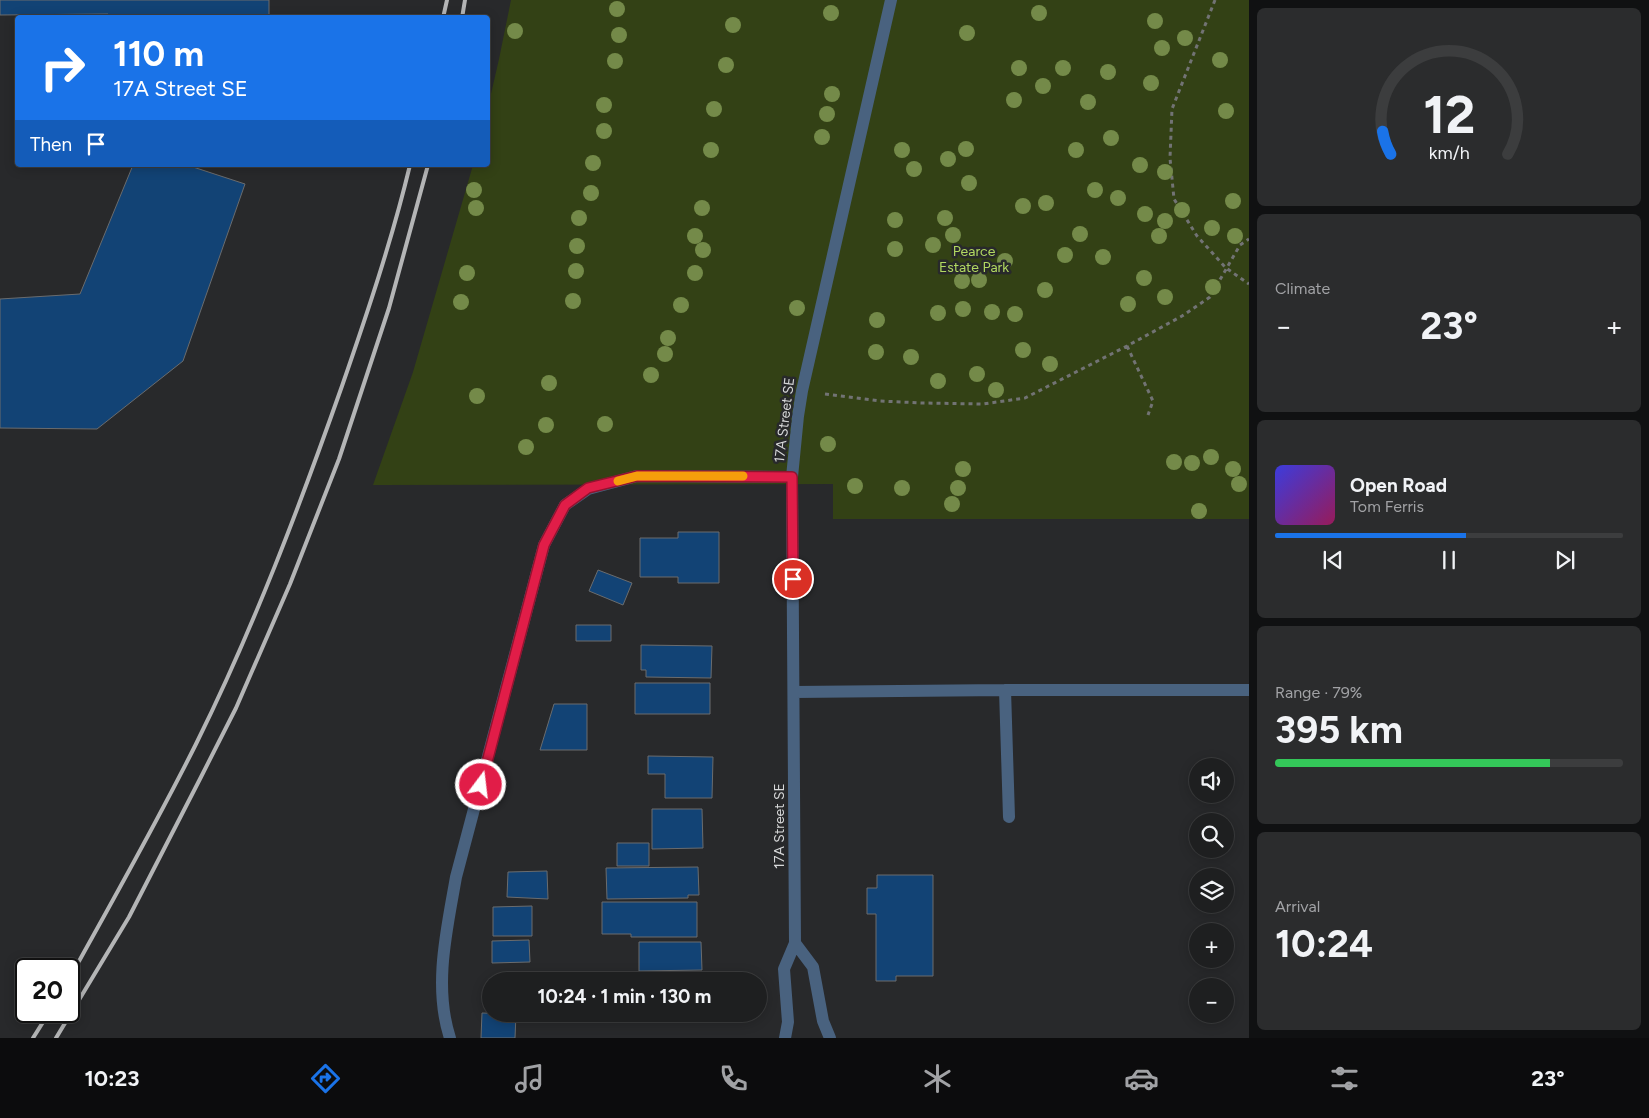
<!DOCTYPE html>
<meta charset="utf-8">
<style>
body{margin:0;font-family:Figtree,sans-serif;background:#2b2c2d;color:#f1f3f6;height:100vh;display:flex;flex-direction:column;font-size:19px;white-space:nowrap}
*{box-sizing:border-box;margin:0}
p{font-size:16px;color:#a1a2a5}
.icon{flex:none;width:28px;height:28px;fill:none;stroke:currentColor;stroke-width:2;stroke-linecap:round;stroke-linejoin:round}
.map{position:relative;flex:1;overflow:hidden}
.drawer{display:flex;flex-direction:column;gap:8px;padding:8px;background:#101112;width:400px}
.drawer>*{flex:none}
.banner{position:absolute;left:15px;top:15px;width:475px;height:152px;border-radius:5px;box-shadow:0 2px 12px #0003,0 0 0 1px #3c3d3e;background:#1a73e8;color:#fff;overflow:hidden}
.buttons{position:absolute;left:1189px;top:758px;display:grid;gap:10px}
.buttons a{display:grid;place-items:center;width:45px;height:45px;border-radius:50%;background:#1e1f20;box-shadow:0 2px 12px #0003,0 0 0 1px #3c3d3e;font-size:25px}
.speed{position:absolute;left:15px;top:958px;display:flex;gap:10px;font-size:25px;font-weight:700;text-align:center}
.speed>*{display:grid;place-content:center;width:65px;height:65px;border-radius:50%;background:#1e1f20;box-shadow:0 2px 12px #0003,0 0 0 1px #3c3d3e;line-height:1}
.speed .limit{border:2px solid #111;border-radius:8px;background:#fff;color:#111}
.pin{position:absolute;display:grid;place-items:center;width:42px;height:42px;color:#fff;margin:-21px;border:2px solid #fff;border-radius:50%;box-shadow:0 1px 5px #0007}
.me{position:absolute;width:55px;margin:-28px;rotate:15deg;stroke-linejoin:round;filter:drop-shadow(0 0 4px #0008)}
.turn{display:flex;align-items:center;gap:18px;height:105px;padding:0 15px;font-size:22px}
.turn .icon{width:65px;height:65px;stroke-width:2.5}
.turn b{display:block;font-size:35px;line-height:42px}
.then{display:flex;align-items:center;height:48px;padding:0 15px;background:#0003;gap:10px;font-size:19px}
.big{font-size:38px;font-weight:700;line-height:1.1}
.drawer .tile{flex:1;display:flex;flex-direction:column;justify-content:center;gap:8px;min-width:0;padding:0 18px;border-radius:8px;background:#2b2c2d}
.drawer .dial{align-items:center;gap:0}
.dial svg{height:130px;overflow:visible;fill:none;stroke:#3c3d3e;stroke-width:7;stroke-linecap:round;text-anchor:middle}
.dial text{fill:#f1f3f6;stroke:none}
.song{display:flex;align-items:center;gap:15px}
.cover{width:60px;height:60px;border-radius:8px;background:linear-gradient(135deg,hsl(240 70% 55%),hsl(330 70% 35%))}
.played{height:5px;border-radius:2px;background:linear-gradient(90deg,#1a73e8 55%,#3c3d3e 55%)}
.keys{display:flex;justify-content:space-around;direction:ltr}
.heat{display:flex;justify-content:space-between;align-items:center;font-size:28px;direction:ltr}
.charge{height:8px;border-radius:4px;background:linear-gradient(90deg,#34c759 79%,#3c3d3e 0)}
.trip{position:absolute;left:482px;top:972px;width:285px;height:50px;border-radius:25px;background:#1e1f20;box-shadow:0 2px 12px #0003,0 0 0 1px #3c3d3e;font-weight:700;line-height:50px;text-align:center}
.menu{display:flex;height:80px;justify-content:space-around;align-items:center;background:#0c0c0d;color:#a1a2a5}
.menu .icon{width:35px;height:35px}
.menu .current{color:#1a73e8}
.menu b{font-size:22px;color:#f1f3f6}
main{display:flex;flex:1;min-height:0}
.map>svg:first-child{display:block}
</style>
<main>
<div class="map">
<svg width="1249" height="1038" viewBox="0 0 1249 1038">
<rect width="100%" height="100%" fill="#28292b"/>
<path fill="#334115" d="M511,0h738v519h-416v-35l-460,1 40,-113 60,-207h15v-58l11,-48z"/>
<path fill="#124375" stroke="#6a6c6e" d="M0,0h269v18h-158l-3,-4 -108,1z
M133,165h54l58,19 -62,177 -86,68 -97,-1v-129l80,-5z
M678,532h41v51h-41v-6h-38v-39h38z
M598,570l34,13 -9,22 -34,-14z
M576,625h35v16h-35z
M641,645l71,1 -1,32 -65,-1v-7h-5z
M635,683h75v31h-75z
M554,704h33v46h-47z
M648,756l65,1 -1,41h-47v-24h-17z
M652,809h50l1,39 -51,1z
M617,843h32v23h-32z
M698,867l1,28h-11v3l-81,1 -1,-31z
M547,871l1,28 -41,-2 1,-25z
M877,875h56v101h-37v5h-20v-67h-9v-26h10z
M602,902h95v35h-66v-3h-29z
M532,906v30h-39v-29z
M529,940l1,22 -38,1v-22z
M639,942h62l1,28 -63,1z
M637,975l76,1v5h-76z
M482,1013l34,1 -1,24h-34z"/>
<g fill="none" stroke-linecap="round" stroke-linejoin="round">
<path stroke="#727374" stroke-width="3" stroke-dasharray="4 4" stroke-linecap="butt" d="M1215,0l-43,109 -2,49 4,41 23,37 29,32 23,16
M1127,346l26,55 -5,14
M825,394l55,7 42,2 61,1 42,-6 102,-52 55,-30 28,-19 30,-52 9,-6"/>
<path stroke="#49627f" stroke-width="12" d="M1005,690l4,127
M794,692l211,-2h244
M795,943l18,24 10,54 7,17
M450,1038c-17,-52 -3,-109 6,-161l88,-332 21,-40 23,-16 49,-13 155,1
M785,1038l3,-16 -4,-53 11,-26 -3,-466 6,-61 4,-25 89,-391"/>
<path stroke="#b4b5b6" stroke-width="4" d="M443,18l4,-18
M462,18l3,-18
M69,979c43,-77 87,-155 127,-235 57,-115 103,-236 146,-358 25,-72 50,-146 68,-221
M33,1038l17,-27
M56,1038l73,-121 72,-140 35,-69 54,-124 49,-125 50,-151 39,-143"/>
</g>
<g fill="#748a49">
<circle cx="617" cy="9" r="8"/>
<circle cx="831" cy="13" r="8"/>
<circle cx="1039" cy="13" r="8"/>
<circle cx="1155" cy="21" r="8"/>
<circle cx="733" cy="25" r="8"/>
<circle cx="515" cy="31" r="8"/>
<circle cx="967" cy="33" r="8"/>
<circle cx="619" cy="35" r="8"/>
<circle cx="1185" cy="38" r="8"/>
<circle cx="1162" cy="48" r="8"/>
<circle cx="1220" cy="60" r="8"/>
<circle cx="615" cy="61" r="8"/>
<circle cx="726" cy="65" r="8"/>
<circle cx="1019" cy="68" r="8"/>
<circle cx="1063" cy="68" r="8"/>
<circle cx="1108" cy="72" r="8"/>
<circle cx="1151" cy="83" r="8"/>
<circle cx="1043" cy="86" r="8"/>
<circle cx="832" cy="94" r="8"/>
<circle cx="1014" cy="100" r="8"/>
<circle cx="1088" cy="102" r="8"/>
<circle cx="604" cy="105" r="8"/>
<circle cx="714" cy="109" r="8"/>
<circle cx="1226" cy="111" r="8"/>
<circle cx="827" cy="114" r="8"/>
<circle cx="604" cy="131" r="8"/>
<circle cx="822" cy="137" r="8"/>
<circle cx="1111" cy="138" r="8"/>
<circle cx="966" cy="149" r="8"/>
<circle cx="711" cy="150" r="8"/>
<circle cx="902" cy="150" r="8"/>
<circle cx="1076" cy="150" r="8"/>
<circle cx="948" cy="159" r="8"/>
<circle cx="593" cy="163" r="8"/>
<circle cx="1140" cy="165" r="8"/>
<circle cx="914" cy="169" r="8"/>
<circle cx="1165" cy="172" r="8"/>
<circle cx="969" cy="183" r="8"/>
<circle cx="474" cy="190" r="8"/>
<circle cx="1095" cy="190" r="8"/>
<circle cx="591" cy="193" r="8"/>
<circle cx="1118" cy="198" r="8"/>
<circle cx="1233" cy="201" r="8"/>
<circle cx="1046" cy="203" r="8"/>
<circle cx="1023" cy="206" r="8"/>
<circle cx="476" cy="208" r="8"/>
<circle cx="702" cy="208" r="8"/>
<circle cx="1182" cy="210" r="8"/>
<circle cx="1145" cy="214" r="8"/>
<circle cx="579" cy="218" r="8"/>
<circle cx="945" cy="218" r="8"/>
<circle cx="895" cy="220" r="8"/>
<circle cx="1165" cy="221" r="8"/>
<circle cx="1212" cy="228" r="8"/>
<circle cx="1080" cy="234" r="8"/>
<circle cx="953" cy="235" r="8"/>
<circle cx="695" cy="236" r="8"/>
<circle cx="1159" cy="236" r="8"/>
<circle cx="1235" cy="236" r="8"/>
<circle cx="933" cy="245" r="8"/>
<circle cx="577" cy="246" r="8"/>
<circle cx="895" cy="249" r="8"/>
<circle cx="703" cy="250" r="8"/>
<circle cx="1065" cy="255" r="8"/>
<circle cx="1103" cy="257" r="8"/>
<circle cx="1005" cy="261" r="8"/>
<circle cx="576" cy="271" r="8"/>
<circle cx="467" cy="273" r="8"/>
<circle cx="695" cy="273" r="8"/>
<circle cx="1144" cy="278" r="8"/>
<circle cx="979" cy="280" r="8"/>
<circle cx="962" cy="281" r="8"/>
<circle cx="1213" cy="287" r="8"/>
<circle cx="1045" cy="290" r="8"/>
<circle cx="1165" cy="297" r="8"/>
<circle cx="573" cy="301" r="8"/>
<circle cx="461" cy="302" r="8"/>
<circle cx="1128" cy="304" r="8"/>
<circle cx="681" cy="305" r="8"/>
<circle cx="797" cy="308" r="8"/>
<circle cx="963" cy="309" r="8"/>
<circle cx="992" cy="312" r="8"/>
<circle cx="938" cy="313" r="8"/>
<circle cx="1015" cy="314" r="8"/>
<circle cx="877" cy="320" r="8"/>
<circle cx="668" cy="338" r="8"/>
<circle cx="1023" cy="350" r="8"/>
<circle cx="876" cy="352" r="8"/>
<circle cx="665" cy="354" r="8"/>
<circle cx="911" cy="357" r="8"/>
<circle cx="1050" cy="364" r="8"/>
<circle cx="977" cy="374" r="8"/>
<circle cx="651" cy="375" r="8"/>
<circle cx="938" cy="381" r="8"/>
<circle cx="549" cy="383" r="8"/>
<circle cx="996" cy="390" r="8"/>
<circle cx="477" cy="396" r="8"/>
<circle cx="605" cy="424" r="8"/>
<circle cx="546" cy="425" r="8"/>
<circle cx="828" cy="444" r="8"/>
<circle cx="526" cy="447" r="8"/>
<circle cx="1211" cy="457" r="8"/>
<circle cx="1174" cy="462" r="8"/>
<circle cx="1192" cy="463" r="8"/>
<circle cx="963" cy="469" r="8"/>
<circle cx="1233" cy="469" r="8"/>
<circle cx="1239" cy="484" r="8"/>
<circle cx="855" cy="486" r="8"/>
<circle cx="902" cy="488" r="8"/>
<circle cx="958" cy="488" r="8"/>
<circle cx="952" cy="504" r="8"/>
<circle cx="1199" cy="511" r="8"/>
</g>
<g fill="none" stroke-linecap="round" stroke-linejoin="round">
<g stroke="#92132f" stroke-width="12">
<path id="route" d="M481,785l63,-240 21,-40 23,-17 49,-12 155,1 1,102"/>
</g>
<use href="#route" stroke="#e11d48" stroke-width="9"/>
<path stroke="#f59e0b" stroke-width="9" d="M618,481l19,-5h106"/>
</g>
<g text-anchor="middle" stroke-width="5" stroke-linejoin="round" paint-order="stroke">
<g font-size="14" fill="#b2d961" stroke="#28292b">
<text x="974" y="256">Pearce<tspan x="974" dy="16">Estate Park</tspan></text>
</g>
<g font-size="14" fill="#d7d8d9" stroke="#28292b">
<text transform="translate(784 420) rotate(-83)" y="5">17A Street SE</text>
<text transform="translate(779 826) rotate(-90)" y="5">17A Street SE</text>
</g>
</g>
</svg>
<div class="buttons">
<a><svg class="icon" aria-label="sound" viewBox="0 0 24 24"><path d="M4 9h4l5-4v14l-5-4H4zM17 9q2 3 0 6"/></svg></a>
<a><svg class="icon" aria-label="search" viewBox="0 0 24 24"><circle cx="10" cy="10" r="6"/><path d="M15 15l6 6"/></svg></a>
<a><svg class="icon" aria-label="layers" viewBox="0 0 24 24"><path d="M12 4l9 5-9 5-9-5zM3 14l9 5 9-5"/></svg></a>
<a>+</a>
<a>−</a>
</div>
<div class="speed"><div class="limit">20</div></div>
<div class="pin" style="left:793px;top:579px;background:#d93025"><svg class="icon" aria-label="arrive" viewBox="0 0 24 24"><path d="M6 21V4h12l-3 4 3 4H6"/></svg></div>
<svg class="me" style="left:481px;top:785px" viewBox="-20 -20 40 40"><circle r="17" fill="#e11d48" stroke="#fff" stroke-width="3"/><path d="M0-11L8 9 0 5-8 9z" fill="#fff"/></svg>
<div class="trip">10:24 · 1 min · 130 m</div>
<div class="banner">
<div class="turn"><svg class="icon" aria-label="right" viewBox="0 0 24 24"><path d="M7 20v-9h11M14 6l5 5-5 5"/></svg><div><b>110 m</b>17A Street SE</div></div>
<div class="then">Then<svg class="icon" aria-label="arrive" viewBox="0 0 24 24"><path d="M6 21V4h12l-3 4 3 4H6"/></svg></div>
</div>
</div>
<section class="drawer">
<div class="tile dial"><svg viewBox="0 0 100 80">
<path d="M14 69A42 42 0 1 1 86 69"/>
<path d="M14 69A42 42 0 0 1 9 55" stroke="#1a73e8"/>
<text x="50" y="56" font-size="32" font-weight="700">12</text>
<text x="50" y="72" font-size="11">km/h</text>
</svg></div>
<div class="tile"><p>Climate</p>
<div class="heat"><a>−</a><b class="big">23°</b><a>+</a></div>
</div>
<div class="tile">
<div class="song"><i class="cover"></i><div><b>Open Road</b><p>Tom Ferris</p></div></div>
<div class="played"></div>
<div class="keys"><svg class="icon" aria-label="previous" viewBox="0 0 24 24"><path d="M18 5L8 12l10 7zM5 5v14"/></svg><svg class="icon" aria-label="pause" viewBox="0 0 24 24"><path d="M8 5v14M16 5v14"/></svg><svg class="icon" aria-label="next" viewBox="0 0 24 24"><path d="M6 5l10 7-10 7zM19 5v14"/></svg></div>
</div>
<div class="tile"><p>Range · 79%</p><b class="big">395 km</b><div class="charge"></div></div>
<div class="tile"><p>Arrival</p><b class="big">10:24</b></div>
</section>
</main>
<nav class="menu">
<b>10:23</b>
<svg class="icon current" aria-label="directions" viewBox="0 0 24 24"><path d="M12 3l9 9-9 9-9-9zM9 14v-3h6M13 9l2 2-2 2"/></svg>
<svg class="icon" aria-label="music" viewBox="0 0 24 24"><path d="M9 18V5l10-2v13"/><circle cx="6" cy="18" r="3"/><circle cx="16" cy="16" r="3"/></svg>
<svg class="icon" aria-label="phone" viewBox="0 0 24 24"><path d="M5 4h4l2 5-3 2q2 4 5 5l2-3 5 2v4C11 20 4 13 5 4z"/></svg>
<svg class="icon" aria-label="climate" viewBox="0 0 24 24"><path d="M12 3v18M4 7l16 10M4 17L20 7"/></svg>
<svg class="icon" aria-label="car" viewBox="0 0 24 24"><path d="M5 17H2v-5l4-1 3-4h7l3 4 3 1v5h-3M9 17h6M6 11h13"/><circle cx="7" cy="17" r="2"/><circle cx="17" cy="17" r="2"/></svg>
<svg class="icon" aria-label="filters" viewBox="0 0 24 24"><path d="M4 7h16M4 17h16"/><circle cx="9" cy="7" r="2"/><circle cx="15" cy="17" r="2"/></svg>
<b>23°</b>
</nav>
